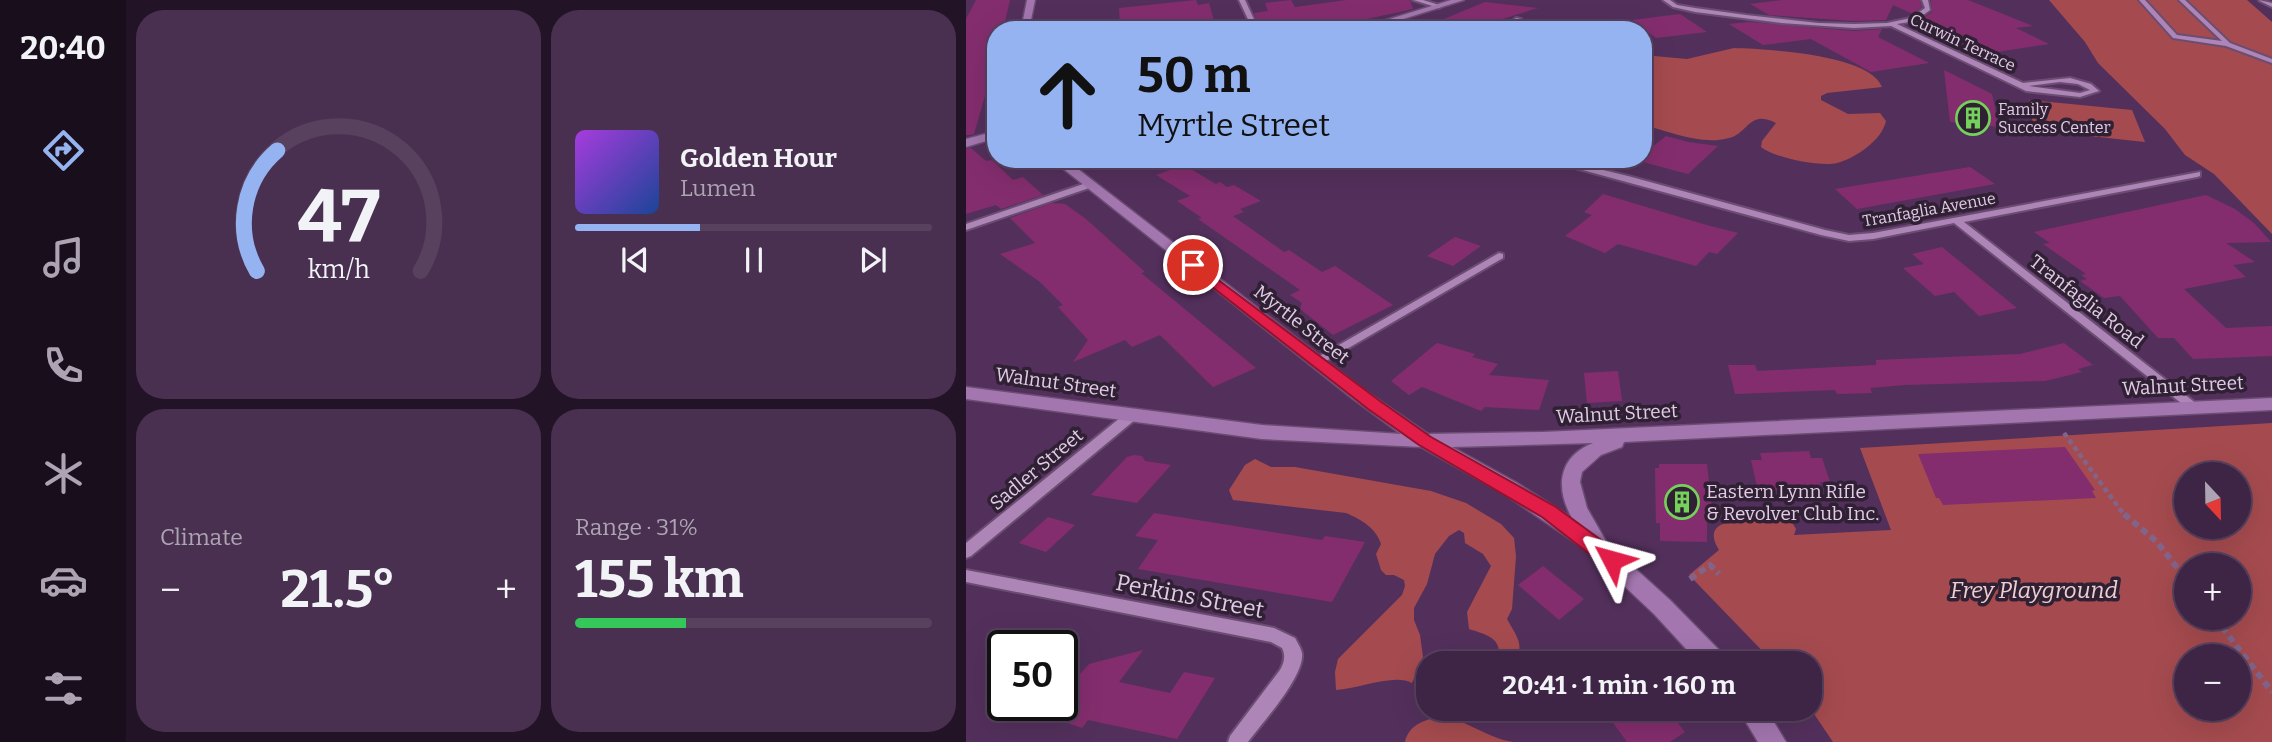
<!DOCTYPE html>
<meta charset="utf-8">
<style>
body{margin:0;font-family:Bitter,serif;background:#493050;color:#f1f3f6;height:100vh;display:flex;flex-direction:column;font-size:26px;white-space:nowrap}
*{box-sizing:border-box;margin:0}
p{font-size:23px;color:#ada4b3}
.icon{flex:none;width:38px;height:38px;fill:none;stroke:currentColor;stroke-width:2;stroke-linecap:round;stroke-linejoin:round}
.map{position:relative;flex:1;overflow:hidden}
.sheet{display:flex;flex-direction:column;gap:10px;padding:10px;background:#221426;width:840px}
.sheet>*{flex:none}
.guide{position:absolute;left:21px;top:21px;width:665px;height:147px;border-radius:28px;box-shadow:0 7px 28px #0002,0 0 0 2px #57415e;background:#95b2f1;color:#111;overflow:hidden}
.needle{width:46px;rotate:158deg}
.tools{position:absolute;left:1208px;top:462px;display:grid;gap:14px}
.tools a{display:grid;place-items:center;width:77px;height:77px;border-radius:50%;background:#3e2445;box-shadow:0 7px 28px #0002,0 0 0 2px #57415e;font-size:35px}
.speed{position:absolute;left:21px;top:630px;display:flex;gap:14px;font-size:35px;font-weight:700;text-align:center}
.speed>*{display:grid;place-content:center;width:91px;height:91px;border-radius:50%;background:#3e2445;box-shadow:0 7px 28px #0002,0 0 0 2px #57415e;line-height:1}
.speed .limit{border:4px solid #111;border-radius:10px;background:#fff;color:#111}
.pin{position:absolute;display:grid;place-items:center;width:60px;height:60px;color:#fff;margin:-30px;border:4px solid #fff;border-radius:50%;box-shadow:0 2px 7px #0007}
.me{position:absolute;width:77px;margin:-38px;rotate:309deg;stroke-linejoin:round;filter:drop-shadow(0 0 5px #0008)}
.turn{display:flex;align-items:center;gap:24px;height:147px;padding:0 35px;font-size:32px}
.turn .icon{width:91px;height:91px;stroke-width:2.5}
.turn b{display:block;font-size:49px;line-height:60px}
.big{font-size:52px;font-weight:700;line-height:1.1}
.sheet .card{flex:1;display:flex;flex-direction:column;justify-content:center;gap:10px;min-width:0;padding:0 24px;border-radius:28px;background:#493050}
.sheet .dial{align-items:center;gap:0}
.dial svg{height:182px;overflow:visible;fill:none;stroke:#57415e;stroke-width:7;stroke-linecap:round;text-anchor:middle}
.dial text{fill:#f1f3f6;stroke:none}
.song{display:flex;align-items:center;gap:21px}
.cover{width:84px;height:84px;border-radius:10px;background:linear-gradient(135deg,hsl(280 70% 55%),hsl(220 70% 35%))}
.played{height:7px;border-radius:4px;background:linear-gradient(90deg,#95b2f1 35%,#57415e 35%)}
.keys{display:flex;justify-content:space-around;direction:ltr}
.heat{display:flex;justify-content:space-between;align-items:center;font-size:38px;direction:ltr}
.charge{height:10px;border-radius:5px;background:linear-gradient(90deg,#34c759 31%,#57415e 0)}
.sheet .tiles{flex:1;display:grid;gap:10px;grid-template-columns:repeat(2,1fr)}
.trip{position:absolute;left:450px;top:651px;width:406px;height:70px;border-radius:28px;background:#3e2445;box-shadow:0 7px 28px #0002,0 0 0 2px #57415e;font-weight:700;line-height:70px;text-align:center}
main{display:flex;flex:1;min-height:0}
.tab-bar{display:flex;flex-direction:column;width:126px;justify-content:space-around;align-items:center;background:#190e1c;color:#ada4b3}
.tab-bar .icon{width:49px;height:49px}
.tab-bar .selected{color:#95b2f1}
.tab-bar b{font-size:32px;color:#f1f3f6}
.map>svg:first-child{display:block}
</style>
<main>
<nav class="tab-bar">
<b>20:40</b>
<svg class="icon selected" aria-label="directions" viewBox="0 0 24 24"><path d="M12 3l9 9-9 9-9-9zM9 14v-3h6M13 9l2 2-2 2"/></svg>
<svg class="icon" aria-label="music" viewBox="0 0 24 24"><path d="M9 18V5l10-2v13"/><circle cx="6" cy="18" r="3"/><circle cx="16" cy="16" r="3"/></svg>
<svg class="icon" aria-label="phone" viewBox="0 0 24 24"><path d="M5 4h4l2 5-3 2q2 4 5 5l2-3 5 2v4C11 20 4 13 5 4z"/></svg>
<svg class="icon" aria-label="climate" viewBox="0 0 24 24"><path d="M12 3v18M4 7l16 10M4 17L20 7"/></svg>
<svg class="icon" aria-label="car" viewBox="0 0 24 24"><path d="M5 17H2v-5l4-1 3-4h7l3 4 3 1v5h-3M9 17h6M6 11h13"/><circle cx="7" cy="17" r="2"/><circle cx="17" cy="17" r="2"/></svg>
<svg class="icon" aria-label="filters" viewBox="0 0 24 24"><path d="M4 7h16M4 17h16"/><circle cx="9" cy="7" r="2"/><circle cx="15" cy="17" r="2"/></svg>
</nav>
<section class="sheet">
<div class="tiles">
<div class="card dial"><svg viewBox="0 0 100 80">
<path d="M14 69A42 42 0 1 1 86 69"/>
<path d="M14 69A42 42 0 0 1 23 16" stroke="#95b2f1"/>
<text x="50" y="56" font-size="32" font-weight="700">47</text>
<text x="50" y="72" font-size="11">km/h</text>
</svg></div>
<div class="card">
<div class="song"><i class="cover"></i><div><b>Golden Hour</b><p>Lumen</p></div></div>
<div class="played"></div>
<div class="keys"><svg class="icon" aria-label="previous" viewBox="0 0 24 24"><path d="M18 5L8 12l10 7zM5 5v14"/></svg><svg class="icon" aria-label="pause" viewBox="0 0 24 24"><path d="M8 5v14M16 5v14"/></svg><svg class="icon" aria-label="next" viewBox="0 0 24 24"><path d="M6 5l10 7-10 7zM19 5v14"/></svg></div>
</div>
<div class="card"><p>Climate</p>
<div class="heat"><a>−</a><b class="big">21.5°</b><a>+</a></div>
</div>
<div class="card"><p>Range · 31%</p><b class="big">155 km</b><div class="charge"></div></div>
</div>
</section>
<div class="map">
<svg width="1306" height="742" viewBox="0 0 1306 742">
<rect width="100%" height="100%" fill="#53305c"/>
<path fill="#a54b4f" fill-rule="evenodd" d="M1083,0h198l25,22v212l-58,-60 -29,-19 -20,-26 -67,-66 -13,-21z
M768,48c31,1 136,6 148,39l-55,6 -6,3v4l27,14 32,-1 6,8c-4,19 -30,37 -49,42 -17,4 -62,-5 -76,-16l1,-6 14,-18c-27,-14 -27,10 -47,15 -28,8 -59,-7 -86,-13v-70l44,4z
M1063,100l103,10 13,32 -111,-12z
M1306,423v319h-439l-23,-34v-45h-36l-85,-88 30,-25c-20,-32 22,-29 41,-30 10,0 20,-2 30,-1l6,10 -2,6 97,-5 -31,-82zM1220,474h52v53h-52zM1220,565h52v53h-52zM1220,656h52v53h-52z
M289,459l16,8h24l136,24 35,12 35,21 13,14 2,18 -4,53 -5,10c9,17 19,26 7,44h-17c8,-24 -9,-28 -28,-34l-2,-17 24,-46 -8,-12 -18,-11 -1,-10 -5,-3 -10,6 -14,18 -8,30 -13,24v12l6,15 3,22 -11,26c-17,-10 -54,6 -76,7l-1,-18 3,-13 64,-64 3,-9 -1,-6 -10,-5h-8l-5,-5 -5,-16 5,-10c-5,-16 -19,-24 -35,-31l-113,-13 -4,-10 16,-25z
M475,716c26,4 46,22 72,26h-108c4,-18 20,-22 36,-26z"/>
<path fill="#842d6e" d="M10,0h34l-7,30h-7v28l-22,76 -4,1h-4v-116z
M230,0l2,5 11,-2 6,21 -25,6h-70l-1,-22z
M325,0l4,7 52,-7h63l3,9 -97,21h-55l-7,-17 14,-2 -3,-8z
M817,0h137l2,7 -9,7 -20,-9 -7,15 -32,1 -85,-6 -19,-11z
M965,0h37l65,26 -17,2 33,16 -52,8 -74,-34 9,-6z
M519,2l53,6 -71,22h-31l-2,-7z
M714,14l27,18 -51,6 -24,-18z
M783,22l105,9 28,-2 -4,8 51,26 -58,9 -60,-33 -48,6 -34,-21z
M978,70l48,24 7,33 -49,-5z
M700,136l22,6 30,4 -30,28 -53,-14 8,-1v-5z
M5,148l15,13 6,-1 21,20 10,-3 20,18 -42,14 -5,-4 -30,9v-65z
M218,165l32,19 4,-2 7,5 7,-2 27,16 -21,8 4,3 -11,4 51,36 5,-2 33,22 13,-6 58,39 -60,30 -33,-26 2,-6 -12,-8 10,-5 -102,-71 4,-1 -25,-17 13,-5 -34,-21z
M1004,167l25,17 -138,25 -22,-20z
M637,194l100,30 35,9 -21,21 -8,-2 -13,14 -78,-22 -13,9 -40,-17 27,-21 -8,-3z
M1240,195l29,14 19,14 17,19 -45,1 29,19 -22,3 13,12 -62,12 42,39 46,-2v30l-79,3 -19,-21h-16l-38,-42 -16,2 -24,-17 7,-2 -6,-4 5,-1 -43,-30 7,-1 -16,-11z
M86,203l13,1 21,15 59,53 -4,1 115,95 -43,19 -53,-52 -28,12 -7,-7 -52,22 15,-22 -30,-33 5,-2 -23,-23 -40,-28 35,-11 -25,-25z
M489,237l26,9 -28,20 -26,-10z
M976,247l75,61 -38,8 -25,-24 -19,4 -32,-28 21,-4 -12,-10z
M471,343l38,11 -3,3 26,7 -9,11 60,5 -10,30 -54,-3 -4,4 -59,-24 -13,8 -18,-14z
M1098,343l29,22 -15,4 4,3 -37,9 -140,4 -35,3 2,5 -35,1 -2,-4 -100,4 -7,-29h27l2,6 119,-6v-5l144,-6z
M652,371l4,30 -35,2 -3,-30z
M1099,447l30,43 -3,1 4,7 -153,7 -4,-7h-3l-18,-44z
M843,451l2,7h11l8,24h-10l2,7 -64,2 -7,-31h11l-2,-7z
M168,455l8,1 3,5 26,4 -34,38 -46,-8 36,-38z
M693,464h48l5,43h-5v35l-47,-1v-18h-4l-1,-55h4z
M188,513l168,27 3,-4 40,6 -33,60 -194,-33 20,-29 -23,-4z
M82,517l27,8 -29,27 -27,-9z
M577,566l41,33 -25,21 -41,-35z
M177,650l-24,32 51,11 14,-21 31,6 -38,61 -89,-19 -6,8 -38,-13 8,-10h10v-11l27,-30z
M637,709h64l18,23 -15,10h-43z"/>
<g fill="none" stroke-linecap="round" stroke-linejoin="round">
<g stroke="#6b4d72" stroke-width="4">
<path id="minor" d="M273,0h6l14,30h-6z
M447,0h10l19,6 -3,2z
M697,0h7l7,5 18,3 51,7 72,8 36,1 33,-1 24,-5 14,-10 -3,-8h6l2,10 -15,11 -18,3 126,59 47,-5 21,6 8,7 -19,6 -54,-6 -135,-65 -37,2 -73,-5 -86,-11 -22,-5zM1094,82l18,2 12,6 -10,3 -51,-7z
M1173,0h6l32,35 45,6 -43,-41h6l45,43 42,16v4l-46,-17 -53,-8z
M1293,0l13,3v4l-12,-6z
M550,18l5,1 -13,11h-7z
M576,159h16l70,17 197,54 24,5 24,-2 327,-61v4l-3,1 -233,45 238,186 -1,3h-10l-237,-188 -81,16 -24,2 -28,-6z
M123,182l3,1v4l-126,43v-6z
M533,253l4,1v4l-182,106 -4,1 -6,-4z
M165,412l7,4 -2,3 -165,137 -5,2v-15l160,-130z
M0,570l308,58 21,10c2,4 6,10 7,15 3,23 -40,70 -54,89h-20l2,-6 50,-66c4,-7 6,-14 2,-22l-11,-6 -305,-60z"/>
</g>
<g stroke="#6b4d72" stroke-width="3">
<path id="major" d="M61,0h8l-6,30h-8z
M485,0h13l-96,30h-14z
M30,131v7l-30,9v-8z
M85,159h14l299,231 64,44 115,-2 729,-34v12l-648,32 -2,5 -21,8 -19,17 -2,10 7,26 20,35 63,57 54,55 3,8h-28l-45,-49 -69,-65 -82,-56 -82,-46 -159,-8 -296,-40v-12l296,38 139,9 -49,-36zM627,443c-35,14 -38,45 -21,75l-55,-35 -65,-36z
M772,709h28l20,33h-28z"/>
</g>
<path stroke="#82648a" stroke-width="4.5" stroke-dasharray="5 3.5" stroke-linecap="butt" d="M1098,433l61,83"/>
<path stroke="#82648a" stroke-width="6" stroke-dasharray="7 4.5" stroke-linecap="butt" d="M1158,514l33,28 29,37
M724,579l20,-14 9,9
M1249,618l57,74"/>
<use href="#minor" fill="#ad85b7" fill-rule="evenodd"/>
<use href="#major" fill="#a376af" fill-rule="evenodd"/>
</g>
<path fill="#e11d48" stroke="#92132f" stroke-width="2" d="M227,261l187,140 51,36 125,70 64,47 3,6 -3,6 -8,2 -7,-2 -63,-49 -123,-72 -51,-36 -180,-141 -2,-3z"/>
<defs>
<g id="building-ring" transform="scale(1.75)"><circle r="9.5" fill="#302034" stroke="#74d25b" stroke-width="1.5"/><path d="M-4-6H4V6H1V3H-1V6H-4ZM-2.5-4.3h1.7v1.8h-1.7ZM.8-4.3h1.7v1.8H.8ZM-2.5-1h1.7V.8h-1.7ZM.8-1h1.7V.8H.8Z" fill="#74d25b"/></g>
</defs>
<g fill-rule="evenodd">
<use href="#building-ring" x="1007" y="118"/>
<use href="#building-ring" x="716" y="502"/>
</g>
<g text-anchor="middle" stroke-width="7" stroke-linejoin="round" paint-order="stroke">
<g font-size="16" fill="#e1cce6" stroke="#302034">
<text transform="translate(997 42) rotate(25)" y="6">Curwin Terrace</text>
<text transform="translate(963 209) rotate(-10)" y="6">Tranfaglia Avenue</text>
</g>
<g font-size="16" fill="#e1cce6" stroke="#302034" text-anchor="start">
<text x="1032" y="115">Family<tspan x="1032" dy="18">Success Center</tspan></text>
</g>
<g font-size="19" fill="#e1cce6" stroke="#302034">
<text transform="translate(1121 301) rotate(38)" y="7">Tranfaglia Road</text>
<text transform="translate(336 324) rotate(38)" y="7">Myrtle Street</text>
<text transform="translate(90 382) rotate(8)" y="7">Walnut Street</text>
<text transform="translate(1217 385) rotate(-3)" y="7">Walnut Street</text>
<text transform="translate(651 413) rotate(-3)" y="7">Walnut Street</text>
<text transform="translate(70 469) rotate(-40)" y="7">Sadler Street</text>
</g>
<g font-size="19" fill="#e1cce6" stroke="#302034" text-anchor="start">
<text x="740" y="498">Eastern Lynn Rifle<tspan x="740" dy="22">&amp; Revolver Club Inc.</tspan></text>
</g>
<g font-size="23" font-style="italic" fill="#eecfcf" stroke="#302034">
<text x="1068" y="598">Frey Playground</text>
</g>
<g font-size="23" fill="#e1cce6" stroke="#302034">
<text transform="translate(224 596) rotate(11)" y="8">Perkins Street</text>
</g>
</g>
</svg>
<div class="tools">
<a><svg class="needle" viewBox="-14 -14 28 28"><path d="M0-13l5 13h-10z" fill="#e53935"/><path d="M0 13l5-13h-10z" fill="#ada4b3"/></svg></a>
<a>+</a>
<a>−</a>
</div>
<div class="speed"><div class="limit">50</div></div>
<div class="pin" style="left:227px;top:265px;background:#d93025"><svg class="icon" aria-label="arrive" viewBox="0 0 24 24"><path d="M6 21V4h12l-3 4 3 4H6"/></svg></div>
<svg class="me" style="left:646px;top:560px" viewBox="-20 -20 40 40"><path d="M0-17L14 15 0 8-14 15z" fill="#e11d48" stroke="#fff" stroke-width="4"/></svg>
<div class="trip">20:41 · 1 min · 160 m</div>
<div class="guide">
<div class="turn"><svg class="icon" aria-label="ahead" viewBox="0 0 24 24"><path d="M12 20V5M6 11l6-6 6 6"/></svg><div><b>50 m</b>Myrtle Street</div></div>
</div>
</div>
</main>
